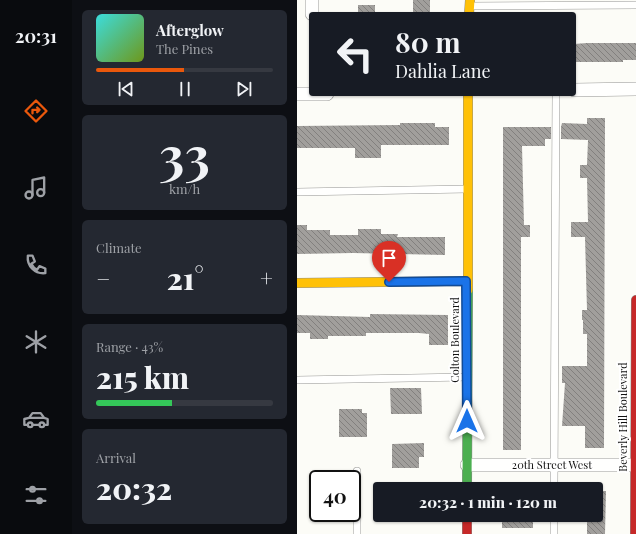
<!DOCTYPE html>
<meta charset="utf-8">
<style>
body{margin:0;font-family:"Playfair Display",serif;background:#242831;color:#f1f3f6;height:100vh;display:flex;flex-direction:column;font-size:15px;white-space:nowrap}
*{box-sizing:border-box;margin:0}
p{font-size:13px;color:#9ea1a6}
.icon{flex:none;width:22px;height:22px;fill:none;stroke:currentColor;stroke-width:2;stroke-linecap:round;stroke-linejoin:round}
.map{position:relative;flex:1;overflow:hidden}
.side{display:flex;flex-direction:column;gap:10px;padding:10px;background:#0d0f14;width:225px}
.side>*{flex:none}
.banner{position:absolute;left:12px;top:12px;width:267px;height:84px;border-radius:4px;box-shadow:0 1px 3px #0004;background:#171b24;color:#f1f3f6;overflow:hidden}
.speed{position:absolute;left:12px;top:470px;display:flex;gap:8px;font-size:20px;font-weight:700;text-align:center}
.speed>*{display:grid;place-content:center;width:52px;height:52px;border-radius:50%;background:#171b24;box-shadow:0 1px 3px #0004;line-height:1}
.speed .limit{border:2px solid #111;border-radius:6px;background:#fff;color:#111}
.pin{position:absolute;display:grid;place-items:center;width:34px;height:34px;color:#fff;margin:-41px -17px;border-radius:50% 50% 50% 0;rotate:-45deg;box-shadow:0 0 4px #0007}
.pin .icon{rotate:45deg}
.me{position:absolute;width:44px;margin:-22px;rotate:0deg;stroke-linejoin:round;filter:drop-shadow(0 0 3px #0008)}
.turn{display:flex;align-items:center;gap:14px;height:84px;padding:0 20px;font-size:18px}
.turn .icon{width:52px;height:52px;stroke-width:2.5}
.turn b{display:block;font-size:28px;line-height:34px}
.big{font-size:30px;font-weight:800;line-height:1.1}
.side .widget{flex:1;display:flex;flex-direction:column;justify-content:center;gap:6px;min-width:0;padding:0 14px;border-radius:6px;background:#242831}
.side .dial{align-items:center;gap:0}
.dial b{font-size:52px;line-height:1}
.song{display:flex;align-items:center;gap:12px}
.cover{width:48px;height:48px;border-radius:6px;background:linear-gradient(135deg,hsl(180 70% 55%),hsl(80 70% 35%))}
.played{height:4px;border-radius:2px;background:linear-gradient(90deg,#ea580c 50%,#363941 50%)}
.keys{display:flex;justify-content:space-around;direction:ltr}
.heat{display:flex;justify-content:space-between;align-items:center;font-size:22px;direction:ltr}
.charge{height:6px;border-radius:3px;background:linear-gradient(90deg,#34c759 43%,#363941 0)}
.trip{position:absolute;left:76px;top:482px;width:230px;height:40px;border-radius:4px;background:#171b24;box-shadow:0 1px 3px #0004;font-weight:800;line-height:40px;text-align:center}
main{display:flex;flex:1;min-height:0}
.menu{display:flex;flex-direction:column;width:72px;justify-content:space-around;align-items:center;background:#090b0e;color:#9ea1a6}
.menu .icon{width:28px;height:28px}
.menu .selected{color:#ea580c}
.menu b{font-size:18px;color:#f1f3f6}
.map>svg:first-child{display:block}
</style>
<main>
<nav class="menu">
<b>20:31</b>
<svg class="icon selected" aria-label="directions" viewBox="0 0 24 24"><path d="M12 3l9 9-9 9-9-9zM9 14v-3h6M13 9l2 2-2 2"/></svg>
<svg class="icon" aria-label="music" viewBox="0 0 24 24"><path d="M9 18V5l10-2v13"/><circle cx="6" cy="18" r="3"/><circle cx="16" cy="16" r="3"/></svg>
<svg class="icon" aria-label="phone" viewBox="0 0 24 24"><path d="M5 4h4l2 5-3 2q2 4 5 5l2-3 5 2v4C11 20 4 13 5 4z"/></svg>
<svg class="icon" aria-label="climate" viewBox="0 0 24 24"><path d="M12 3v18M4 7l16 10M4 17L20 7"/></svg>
<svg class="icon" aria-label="car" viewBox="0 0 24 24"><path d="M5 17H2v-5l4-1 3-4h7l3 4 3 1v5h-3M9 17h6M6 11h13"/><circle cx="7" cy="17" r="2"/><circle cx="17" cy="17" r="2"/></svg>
<svg class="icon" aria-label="filters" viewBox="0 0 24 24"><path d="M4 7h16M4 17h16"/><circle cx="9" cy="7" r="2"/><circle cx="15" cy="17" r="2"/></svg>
</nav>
<section class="side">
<div class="widget">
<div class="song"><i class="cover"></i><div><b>Afterglow</b><p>The Pines</p></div></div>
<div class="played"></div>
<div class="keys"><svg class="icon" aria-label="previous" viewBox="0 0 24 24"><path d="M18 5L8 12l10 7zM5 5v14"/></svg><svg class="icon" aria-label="pause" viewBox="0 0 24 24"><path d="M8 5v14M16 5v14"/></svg><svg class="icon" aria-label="next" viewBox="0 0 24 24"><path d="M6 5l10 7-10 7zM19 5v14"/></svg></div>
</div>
<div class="widget dial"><b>33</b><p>km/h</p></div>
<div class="widget"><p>Climate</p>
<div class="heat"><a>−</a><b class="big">21°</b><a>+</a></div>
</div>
<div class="widget"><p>Range · 43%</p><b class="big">215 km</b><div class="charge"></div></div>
<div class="widget"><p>Arrival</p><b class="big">20:32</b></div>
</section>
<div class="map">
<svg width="339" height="534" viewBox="0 0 339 534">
<defs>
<pattern id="building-back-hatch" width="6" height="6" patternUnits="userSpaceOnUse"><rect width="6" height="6" fill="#a19f9c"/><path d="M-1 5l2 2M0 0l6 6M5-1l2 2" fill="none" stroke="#82807e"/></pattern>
</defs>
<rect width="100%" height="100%" fill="#fcfcf7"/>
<path fill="url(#building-back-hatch)" d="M116,0h17v14h-17z
M61,5h17v9h-17z
M290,43h49v17h-13v2h-49v-18z
M290,118h18l-1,330h-19v-22h-23l3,-43h-3v-17h25v-32h-4v-14h-1v-10h5l-2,-73h-14v-15h17l-1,-44h-7v-13h7l1,-25 -27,-1v-12l1,-4 25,1z
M103,123h35v4h14v18h-68v13h-26v-10h-58v-22l103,-1z
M206,127h48v12h-6v7h-23l2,79h6v12h-9v213h-18z
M0,225h10v5h23v5h28v-6h23v5h17l-1,3h48v18l-92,-2 -56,1z
M73,314l78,1v30h-19v-11l-10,-1h-53v3h-38v3h-18v-6h-13v-18l73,2z
M93,388h31l1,26h-31z
M42,409h23v4h5v24h-28z
M127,443v14h-5v11h-27v-24z
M299,491h10l-1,43h-18v-19h9z
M205,515h31v13h-31z"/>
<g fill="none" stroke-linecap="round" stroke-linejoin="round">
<g stroke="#979795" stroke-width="8">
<path id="lane" d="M173,6l166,-1
M0,192l170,-3
M0,380l170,-3
M257,489l2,-395
M60,534v-63
M257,534v-19"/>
</g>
<g stroke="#979795" stroke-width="14">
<path id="street" d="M15,0v14
M277,90l62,-1
M0,94h30
M170,465h169"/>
</g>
<g stroke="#8d8d8b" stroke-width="10">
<path id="fast" d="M170,489l1,-199"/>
</g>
<g stroke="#8d8d8b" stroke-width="10">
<path id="slow" d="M172,14l1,-14
M0,283l169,-2
M171,290v-196"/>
</g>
<g stroke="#8d8d8b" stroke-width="10">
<path id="jam" d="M170,515v19
M338,534l1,-234"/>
</g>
<use href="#lane" stroke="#fffffe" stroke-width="7"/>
<use href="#street" stroke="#fffffe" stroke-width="13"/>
<use href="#fast" stroke="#4caf50" stroke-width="9"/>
<use href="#slow" stroke="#ffc107" stroke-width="9"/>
<use href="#jam" stroke="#c62828" stroke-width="9"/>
</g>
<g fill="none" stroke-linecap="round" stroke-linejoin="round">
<g stroke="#114b97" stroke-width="10">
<path id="route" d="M92,282l77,-1 1,140"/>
</g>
<use href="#route" stroke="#1a73e8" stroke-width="7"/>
</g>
<g text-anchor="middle" stroke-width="4" stroke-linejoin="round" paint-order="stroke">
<g font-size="11" fill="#111" stroke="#fff">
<text transform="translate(158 340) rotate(-90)" y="4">Colton Boulevard</text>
<text transform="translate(326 417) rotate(-90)" y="4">Beverly Hill Boulevard</text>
<text x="255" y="469">20th Street West</text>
</g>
</g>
</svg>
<div class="speed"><div class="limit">40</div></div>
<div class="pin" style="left:92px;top:282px;background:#d93025"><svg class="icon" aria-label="arrive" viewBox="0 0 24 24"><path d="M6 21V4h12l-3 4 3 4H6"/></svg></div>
<svg class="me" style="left:170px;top:421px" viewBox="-20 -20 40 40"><path d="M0-17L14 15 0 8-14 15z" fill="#1a73e8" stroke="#fff" stroke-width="4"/></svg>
<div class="trip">20:32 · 1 min · 120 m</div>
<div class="banner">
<div class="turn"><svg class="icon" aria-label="left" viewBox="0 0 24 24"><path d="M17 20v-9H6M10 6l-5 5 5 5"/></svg><div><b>80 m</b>Dahlia Lane</div></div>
</div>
</div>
</main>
